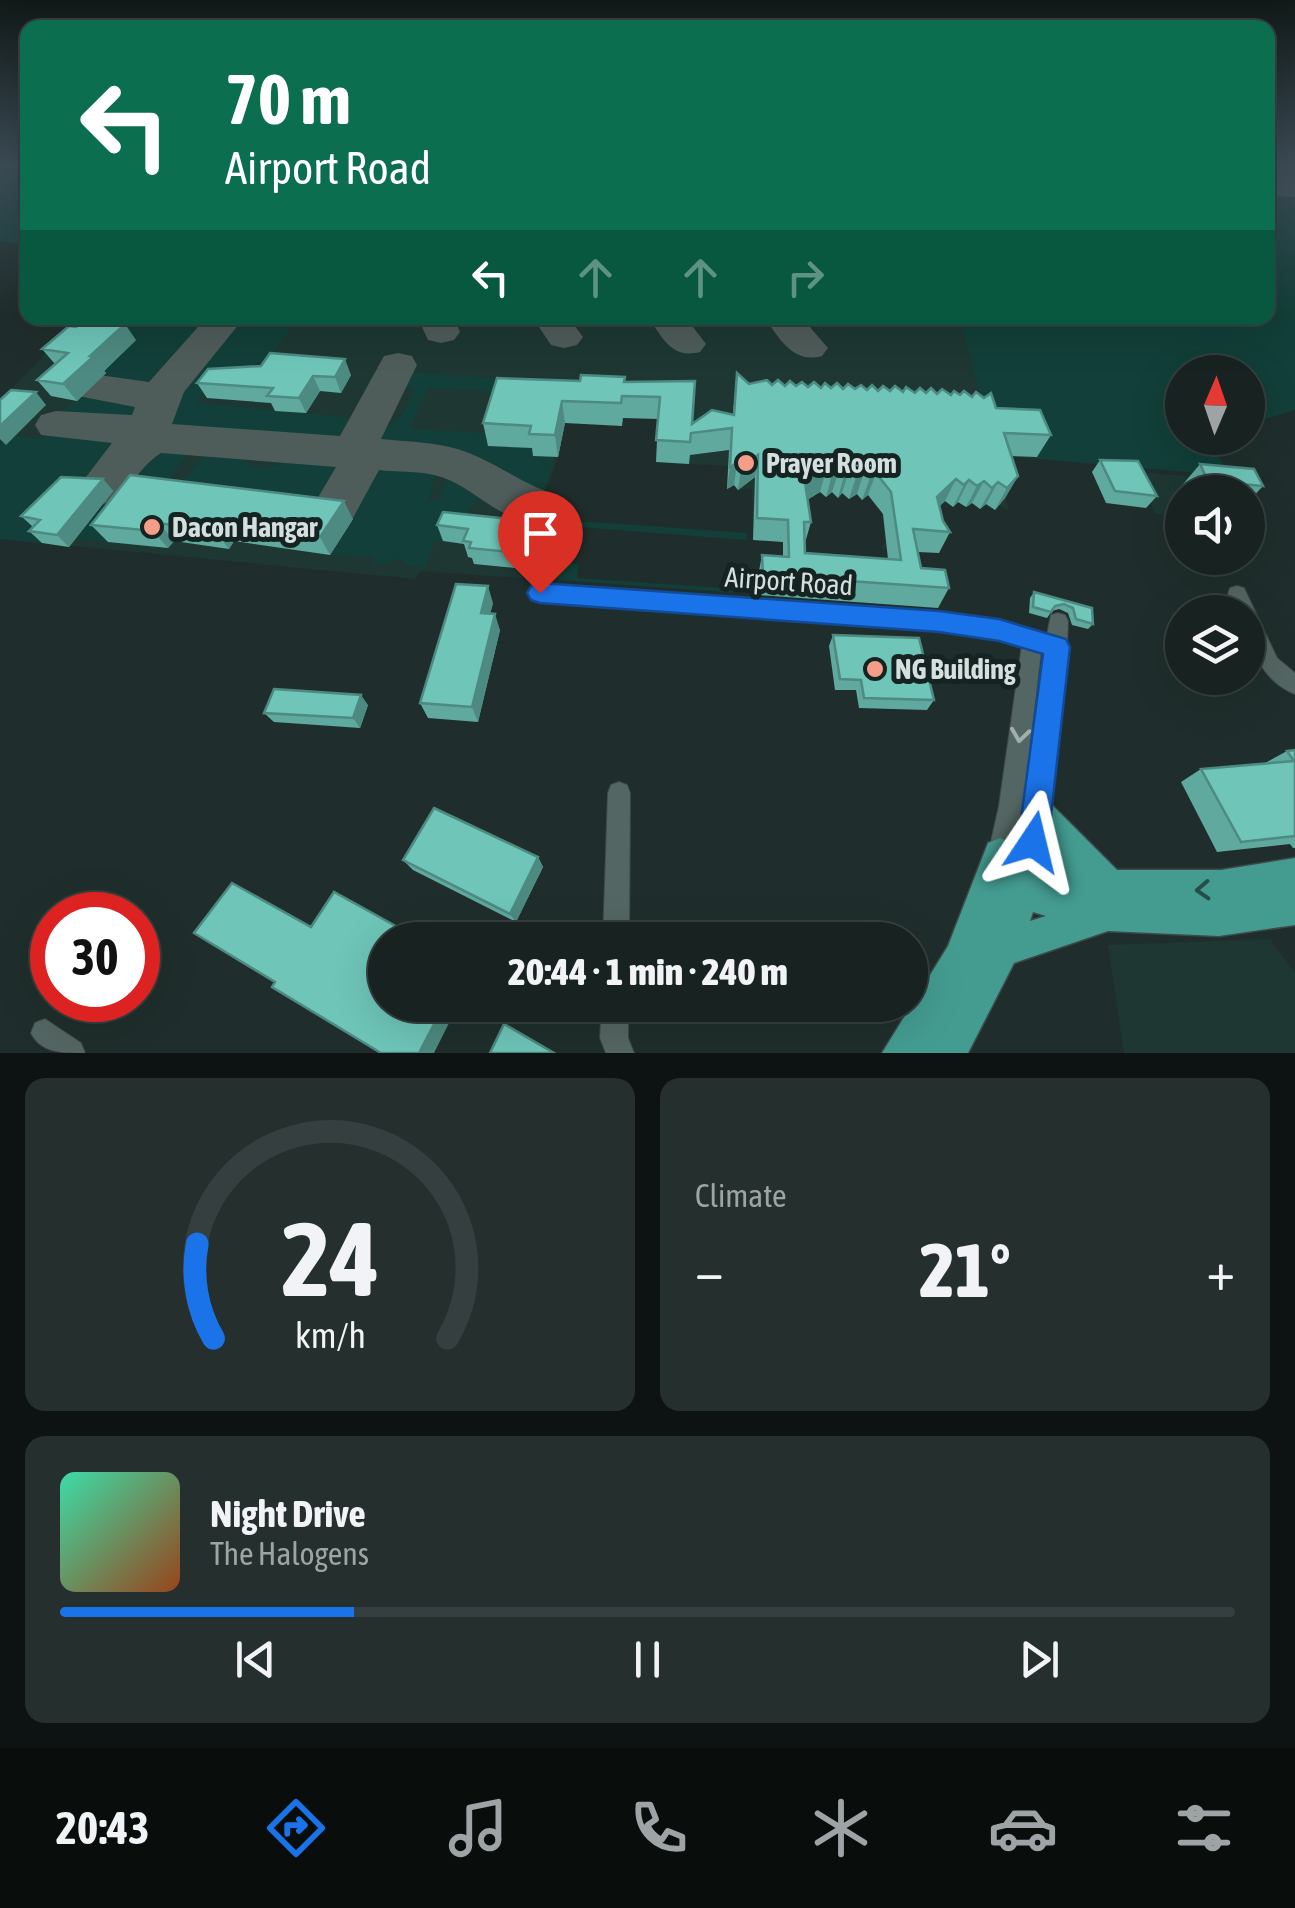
<!DOCTYPE html>
<meta charset="utf-8">
<style>
body{margin:0;font-family:"Asap Condensed",sans-serif;background:#242f2e;color:#f1f3f6;height:100vh;display:flex;flex-direction:column;font-size:38px;white-space:nowrap}
*{box-sizing:border-box;margin:0}
p{font-size:32px;color:#9ea4a5}
.icon{flex:none;width:55px;height:55px;fill:none;stroke:currentColor;stroke-width:2;stroke-linecap:round;stroke-linejoin:round}
.map{position:relative;height:1053px;overflow:hidden}
.side{display:flex;flex-direction:column;gap:25px;padding:25px;background:#0d1312;flex:1}
.side>*{flex:none}
.guide{position:absolute;left:20px;top:20px;width:1255px;height:305px;border-radius:20px;box-shadow:0 10px 40px #0002,0 0 0 2px #363f3f;background:#0b6e4f;color:#fff;overflow:hidden}
.needle{width:65px;rotate:2deg}
.tools{position:absolute;left:1165px;top:355px;display:grid;gap:20px}
.tools a{display:grid;place-items:center;width:100px;height:100px;border-radius:50%;background:#172221;box-shadow:0 10px 40px #0002,0 0 0 2px #363f3f;font-size:50px}
.speed{position:absolute;left:30px;top:892px;display:flex;gap:20px;font-size:50px;font-weight:700;text-align:center}
.speed>*{display:grid;place-content:center;width:130px;height:130px;border-radius:50%;background:#172221;box-shadow:0 10px 40px #0002,0 0 0 2px #363f3f;line-height:1}
.speed .limit{border:15px solid #d22;background:#fff;color:#111}
.pin{position:absolute;display:grid;place-items:center;width:85px;height:85px;color:#fff;margin:-102px -42px;border-radius:50% 50% 50% 0;rotate:-45deg;box-shadow:0 0 10px #0007}
.pin .icon{rotate:45deg}
.me{position:absolute;width:110px;margin:-55px;rotate:10deg;stroke-linejoin:round;filter:drop-shadow(0 0 8px #0008)}
.turn{display:flex;align-items:center;gap:35px;height:210px;padding:0 40px;font-size:45px}
.turn .icon{width:130px;height:130px;stroke-width:2.5}
.turn b{display:block;font-size:70px;line-height:85px}
.lanes{display:flex;align-items:center;height:95px;padding:0 40px;background:#0003;justify-content:center;gap:50px;direction:ltr}
.lanes .off{opacity:.35}
.big{font-size:75px;font-weight:800;line-height:1.1}
.side .widget{flex:1;display:flex;flex-direction:column;justify-content:center;gap:15px;min-width:0;padding:0 35px;border-radius:20px;background:#242f2e}
.side .dial{align-items:center;gap:0}
.dial svg{height:260px;overflow:visible;fill:none;stroke:#363f3f;stroke-width:7;stroke-linecap:round;text-anchor:middle}
.dial text{fill:#f1f3f6;stroke:none}
.song{display:flex;align-items:center;gap:30px}
.cover{width:120px;height:120px;border-radius:15px;background:linear-gradient(135deg,hsl(160 70% 55%),hsl(20 70% 35%))}
.played{height:10px;border-radius:5px;background:linear-gradient(90deg,#1a73e8 25%,#363f3f 25%)}
.keys{display:flex;justify-content:space-around;direction:ltr}
.heat{display:flex;justify-content:space-between;align-items:center;font-size:55px;direction:ltr}
.side .tiles{flex:1;display:grid;gap:25px;grid-template-columns:1fr 1fr}
.widget:last-child{grid-column:span 2}
.trip{position:absolute;left:368px;top:922px;width:560px;height:100px;border-radius:50px;background:#172221;box-shadow:0 10px 40px #0002,0 0 0 2px #363f3f;font-weight:800;line-height:100px;text-align:center}
.tab-bar{display:flex;height:160px;justify-content:space-around;align-items:center;background:#090e0d;color:#9ea4a5}
.tab-bar .icon{width:70px;height:70px}
.tab-bar .on{color:#1a73e8}
.tab-bar b{font-size:45px;color:#f1f3f6}
.map>svg:first-child{display:block}
</style>
<div class="map">
<svg width="1295" height="1053" viewBox="0 0 1295 1053">
<rect width="100%" height="100%" fill="#1f2e2c"/>
<path fill="#1e3733" d="M1268,165h27v245l-47,14v-52h-66v66h24l25,38 -238,-21 16,56 -10,-6 -4,5 -9,-6 -6,5 -8,-6 -6,4 -8,-5 -5,5 -8,-6 -5,5 -7,-6 6,53 -58,-4 4,-8 -4,-40 -13,-6 -6,5 -6,-6 -7,5 -7,-6 -4,5 -6,-5 -6,4 -6,-5 -8,4 -5,-5 -5,44 5,9 -54,-4 -1,-52 -14,2 -5,-5 -6,4 1,-23 -39,-2 4,-61 -162,18 27,36 -16,43 -20,78 -102,-7 -4,8 -416,-40v-139l81,-82h1187z
M1138,472l107,9 23,43 -20,-2v-30h-66v24l-27,-2z
M1270,939l25,34v80h-171l-16,-108z"/>
<path fill="#123f39" d="M0,165h27v79l-27,-2z
M1268,190l27,1v219l-47,14v-52h-66v66h24l25,38 -209,-19h15l-50,-41 -28,-98h309z
M81,318h138l-59,66 -19,3 -43,-7 7,-7 -40,-15 -23,-1z
M234,318h64l-32,45 -9,-1 -14,19 -40,13 -6,9 148,14 13,13 -5,8 -17,7 -158,-12 -15,-6 -2,-9 6,-17z
M416,373l100,6 -4,14 -84,-5 -18,41 82,4 63,24 -13,43c-42,-3 -49,-31 -84,-43 -27,-10 -61,-1 -86,-12l-3,-6 5,-12c26,2 32,-19 41,-39l-20,-3 5,-8z
M88,390l52,10v27l-80,-6 8,-8 -7,-2z
M52,429l87,7 1,3c-35,31 -65,70 -99,104l-41,-4v-94l15,-9 27,3z
M153,446l31,2 4,5 -30,42 -14,-1 -36,48 -32,-3 36,-47 -6,-1 24,-34z
M212,452l32,3 7,11 14,2 44,-11 34,3 8,8 -26,48 -152,-20 28,-39z
M388,464l49,6 -8,30h9l9,-24 7,-5 30,22 -41,48h-8l-10,27 -22,-3 1,-5 -12,-1 -3,6 -17,-2 2,-6 -44,-2 23,-35 -18,-3c14,-26 22,-48 53,-53z
M577,521l170,12v7l-168,-13 -3,12 -10,-1 3,-12z
M561,563l18,1 -2,14 176,12v4l-196,-14z"/>
<g fill="none" stroke-linecap="round" stroke-linejoin="round">
<path fill="#4e5c5a" fill-rule="evenodd" d="M1268,165h17l8,10 -4,6h-20z
M206,318h38l-60,74 -12,32 168,12 44,-80 14,-3 14,3 5,9 -36,74c30,3 60,3 88,14 32,13 52,30 87,42l7,12 -7,12c-50,16 -78,-34 -122,-44 -17,-4 -38,-3 -55,-5l-32,59 -17,5 -17,-5 -6,-13 29,-49 -175,-14c-31,19 -37,62 -78,49l-7,-12 36,-47 -71,-8 -6,-10 6,-10 15,-4 76,4 3,-8 -57,-11 -6,-9 6,-9 14,-4 57,8z
M418,318h36l6,14 -6,8 -13,3 -13,-3z
M533,318h36l14,19 -6,8 -13,3 -13,-3z
M649,318h37l20,26 -6,8c-28,7 -37,-13 -51,-34z
M765,318h37l26,30 -6,8c-28,8 -42,-16 -57,-38z"/>
<path fill="#4e5c5a" fill-rule="evenodd" d="M1268,165h27v32l-27,-1z"/>
<g stroke="#3d4a48" stroke-width="2">
<path id="street" d="M540,585l399,29 60,8 48,13 4,-20 7,-2 7,2 3,6 -1,26 -16,169 -15,61 -9,3 -9,-3 -3,-9 12,-52 18,-164 -4,-1 -18,155 -15,57 -8,4 -8,-4 -4,-8 11,-49 23,-161 -23,-7 -60,-8 -399,-29 -7,-2 -2,-6 2,-6z
M1237,586l7,2 33,70 18,15v21c-34,-14 -47,-47 -47,-82h-11l-9,-18 2,-6z
M619,782l8,3 3,8 -1,147h-26l5,-147 3,-8z
M602,1005h26v33l6,15h-28l-6,-15z
M45,1019l36,24 4,10c-23,0 -44,0 -54,-20l4,-10z"/>
</g>
<g stroke="#3d4a48" stroke-width="3">
<path id="primary" d="M1039,799l12,5 66,66h104l74,-12v67l-76,11 -111,-5 -94,32 -46,90h-86l66,-107 40,-103 12,-5 53,19 -26,-29 -5,-12 5,-12zM1033,912l13,4 -16,5z"/>
</g>
<use href="#street" fill="#546663" fill-rule="evenodd"/>
<use href="#primary" fill="#449c91" fill-rule="evenodd"/>
</g>
<path fill="#5fa99e" fill-rule="evenodd" d="M136,340l-32,31 2,2 -29,28 -26,-5 -14,-16 18,-16 -13,-15z
M737,373l12,11 223,13 79,38 -14,22 -26,-1 7,20 -13,22 -10,12 -9,-6 -6,5 -8,-6 -6,4 -8,-5 -5,5 -8,-6 -6,5 4,15 7,11 -11,21 -21,-1 3,16 28,20 -11,20 -180,-13v-19l4,-21 21,1v-14l-30,-2 2,-63 -17,13 -4,-5 -7,4 2,-39 -39,5 -1,9 -33,-2 2,-43 -35,-1 -1,8 -57,-3 -7,34 -25,-1 -1,-8 -44,-2 -5,-23 97,-42h115l-3,43 41,-10zM820,492l6,5 6,-5 6,6 4,-5 7,6 8,-5 5,6 6,-5 15,19 5,45 -83,-6v-10l6,-21 -4,-22z
M351,375l-10,18 -21,-2 -14,22 -31,-2 -4,-8 -64,-5 -10,-15z
M1100,460l57,36 -11,12 -40,-5 -14,-31z
M1200,464l63,22 -15,16v-10h-66v4l-3,-7z
M103,479l10,12 -44,56 -27,-4 -13,-12 4,-4 -12,-11z
M353,519l-23,36 -96,-14 -5,8 -55,-8 -6,7 -60,-6 -17,-17z
M530,521l4,16 -9,32 -51,-5 -2,-6 -4,-1 -4,-13 -21,-3 -6,-16z
M1034,592l58,16 1,16 -5,5 -16,-4 -4,-12 -9,-4 -7,2 -5,7 -18,-5 1,-15z
M493,603l-3,11 10,16 -22,92 -50,-4 -8,-15z
M833,635l101,65 -7,10 -68,-2 -3,-18h-21l-6,-44z
M368,705l-8,23 -86,-6 -10,-9z
M1295,750v98h-2l-3,-4 -73,8 -36,-70 20,-13 64,-6 22,-12z
M538,857l5,10 -27,55 -103,-52 -10,-10z"/>
<path fill="#4d8a81" d="M125,324l11,16 -32,31 2,2 -29,28 -14,-17 27,-28z
M345,359l6,16 -10,18 -6,-16z
M313,376l7,15 -14,22 -7,-15z
M36,392l10,13 -40,40 -6,-6v-13z
M562,401l3,22 -7,34 -3,-22z
M758,455l-3,22 -17,13 3,-21z
M737,463l-3,22 -7,4 3,-22z
M826,470l-6,22 -21,13 6,-22z
M839,470l-7,22 -6,5 6,-22z
M849,471l-7,22 -4,5 6,-22z
M864,472l-7,22 -8,5 7,-22z
M876,473l-8,22 -6,5 8,-22z
M1018,476l-13,22 -10,12 12,-22z
M103,479l10,12 -44,56 -12,-12z
M956,479l-11,22 -18,18 10,-22z
M969,480l-11,22 -5,5 11,-22z
M984,481l-12,22 -6,4 11,-21z
M998,482l-12,22 -6,5 12,-21z
M344,501l9,18 -23,36 -10,-18z
M530,521l4,16 -9,32 -4,-16z
M159,523l15,18 -6,7 -15,-17z
M221,524l13,17 -5,8 -14,-18z
M488,586l5,17 -7,26 -5,-16z
M495,614l5,16 -22,92 -6,-15z
M361,695l7,10 -8,23 -7,-10z
M538,857l5,10 -27,55 -6,-8z
M444,1005h14l-24,48h-15z"/>
<path fill="#6ec5b8" stroke="#4d8a81" stroke-width="2.5" fill-rule="evenodd" d="M86,319l39,5 -35,32h4l-31,28 -26,-4 31,-27 -26,-4 27,-23 7,1z
M270,353l75,6 -10,18 -22,-1 -14,22 -32,-2 6,-8 -76,-5 11,-14 53,-3z
M737,373l12,11 18,-4 5,5 6,-5 7,6 5,-5 6,5 6,-4 6,5 6,-5 7,6 4,-5 6,5 6,-5 6,6 5,-5 7,5 6,-4 6,5 5,-5 6,6 5,-5 7,5 5,-5 8,6 3,-5 9,6 5,-5 6,5 5,-5 6,6 5,-5 9,6 3,-4 6,4 4,-4 8,6 4,-5 8,6 7,-5 5,15 44,2 11,25 -47,-2 14,43 -11,12 -9,-6 -6,6 -8,-7 -7,5 -8,-6 -5,5 -8,-6 -19,18 6,24 7,11 -37,-3 8,39 24,2 4,18 -186,-13 -1,-20 27,2 -1,-37 -31,-2 1,-63 -17,14 -4,-6 -7,4 2,-39 -41,5 -1,9 -34,-2 4,-43 -38,-1 -1,7 -59,-2 -7,34 -26,-1 2,-8 -48,-3 14,-45 83,3 1,-6 44,2 -1,5 71,-1 -3,43 20,-14 22,5zM826,470l6,5 7,-5 5,6 5,-5 7,6 8,-5 6,6 6,-5 15,19 10,68 -96,-7 -1,-31h7l-6,-39z
M11,390l25,2 -36,34v-26z
M1100,460l38,1 19,35 -42,-5z
M1200,464l54,5 9,17 -55,-5z
M130,475l214,26 -24,36 -99,-13 -6,7 -56,-8 -6,8 -62,-6z
M61,477l42,2 -46,56 -28,-4 11,-11 -19,-4z
M443,512l87,9 -9,32 -52,-5 2,-6 -8,-1 5,-12 -31,-4z
M456,584l32,2 -7,27 14,1 -23,93 -52,-4z
M1034,592l58,16 1,16 -17,-5 -3,-11 -9,-4 -9,2 -4,6 -18,-5z
M833,635l86,3 15,62 -70,-2 -3,-18 -21,-1z
M274,689l87,6 -8,23 -89,-5z
M1295,750v86l-54,6 -40,-73 93,-8 -7,-10z
M434,808l104,49 -28,57 -107,-54z
M232,883l79,44 23,-35 87,48h-36v65h59l-25,48h-38l-109,-66 3,-5 -81,-49z
M504,1024l50,29h-64z"/>
<defs><path id="oneway-chevron" d="M-2-3.5L2.5 0L-2 3.5" fill="none" stroke-width="1.6" stroke-linecap="round" stroke-linejoin="round" transform="scale(2.5)"/></defs>
<use stroke="#a1afac" href="#oneway-chevron" transform="translate(1020 735) rotate(98)"/>
<use stroke="#254e49" href="#oneway-chevron" transform="translate(1203 890) rotate(177)"/>
<linearGradient id="sky" x2="0" y2="1"><stop stop-color="#111918"/><stop offset="0.53" stop-color="#3c4c56"/><stop offset="1" stop-color="#3c4c56" stop-opacity="0"/></linearGradient>
<rect width="1295" height="313" fill="url(#sky)"/>
<path fill="#1a73e8" stroke="#114b97" stroke-width="2.5" d="M540,583l399,28 60,8 67,20 4,8 -22,195 -4,11 -11,4 -11,-4 -4,-11 25,-188 -44,-13 -60,-9 -399,-29 -9,-3 -4,-7 4,-7z"/>
<g fill="#f49e8a" stroke="#152422" stroke-width="4">
<circle cx="746" cy="463" r="10"/>
<circle cx="152" cy="527" r="10"/>
<circle cx="875" cy="669" r="10"/>
</g>
<g text-anchor="middle" stroke-width="10" stroke-linejoin="round" paint-order="stroke">
<g font-size="28" font-weight="bold" fill="#d5dfdd" stroke="#152422" text-anchor="start">
<text x="766" y="473">Prayer Room</text>
<text x="172" y="537">Dacon Hangar</text>
<text x="895" y="679">NG Building</text>
</g>
<g font-size="28" fill="#d5dfdd" stroke="#152422">
<text transform="translate(789 581) rotate(4)" y="10">Airport Road</text>
</g>
</g>
</svg>
<div class="tools">
<a><svg class="needle" viewBox="-14 -14 28 28"><path d="M0-13l5 13h-10z" fill="#e53935"/><path d="M0 13l5-13h-10z" fill="#9ea4a5"/></svg></a>
<a><svg class="icon" aria-label="sound" viewBox="0 0 24 24"><path d="M4 9h4l5-4v14l-5-4H4zM17 9q2 3 0 6"/></svg></a>
<a><svg class="icon" aria-label="layers" viewBox="0 0 24 24"><path d="M12 4l9 5-9 5-9-5zM3 14l9 5 9-5"/></svg></a>
</div>
<div class="speed"><div class="limit">30</div></div>
<div class="pin" style="left:540px;top:593px;background:#d93025"><svg class="icon" aria-label="arrive" viewBox="0 0 24 24"><path d="M6 21V4h12l-3 4 3 4H6"/></svg></div>
<svg class="me" style="left:1033px;top:842px" viewBox="-20 -20 40 40"><path d="M0-17L14 15 0 8-14 15z" fill="#1a73e8" stroke="#fff" stroke-width="4"/></svg>
<div class="trip">20:44 · 1 min · 240 m</div>
<div class="guide">
<div class="turn"><svg class="icon" aria-label="left" viewBox="0 0 24 24"><path d="M17 20v-9H6M10 6l-5 5 5 5"/></svg><div><b>70 m</b>Airport Road</div></div>
<div class="lanes"><svg class="icon" aria-label="left" viewBox="0 0 24 24"><path d="M17 20v-9H6M10 6l-5 5 5 5"/></svg><svg class="icon off" aria-label="ahead" viewBox="0 0 24 24"><path d="M12 20V5M6 11l6-6 6 6"/></svg><svg class="icon off" aria-label="ahead" viewBox="0 0 24 24"><path d="M12 20V5M6 11l6-6 6 6"/></svg><svg class="icon off" aria-label="right" viewBox="0 0 24 24"><path d="M7 20v-9h11M14 6l5 5-5 5"/></svg></div>
</div>
</div>
<section class="side">
<div class="tiles">
<div class="widget dial"><svg viewBox="0 0 100 80">
<path d="M14 69A42 42 0 1 1 86 69"/>
<path d="M14 69A42 42 0 0 1 9 40" stroke="#1a73e8"/>
<text x="50" y="56" font-size="32" font-weight="700">24</text>
<text x="50" y="72" font-size="11">km/h</text>
</svg></div>
<div class="widget"><p>Climate</p>
<div class="heat"><a>−</a><b class="big">21°</b><a>+</a></div>
</div>
<div class="widget">
<div class="song"><i class="cover"></i><div><b>Night Drive</b><p>The Halogens</p></div></div>
<div class="played"></div>
<div class="keys"><svg class="icon" aria-label="previous" viewBox="0 0 24 24"><path d="M18 5L8 12l10 7zM5 5v14"/></svg><svg class="icon" aria-label="pause" viewBox="0 0 24 24"><path d="M8 5v14M16 5v14"/></svg><svg class="icon" aria-label="next" viewBox="0 0 24 24"><path d="M6 5l10 7-10 7zM19 5v14"/></svg></div>
</div>
</div>
</section>
<nav class="tab-bar">
<b>20:43</b>
<svg class="icon on" aria-label="directions" viewBox="0 0 24 24"><path d="M12 3l9 9-9 9-9-9zM9 14v-3h6M13 9l2 2-2 2"/></svg>
<svg class="icon" aria-label="music" viewBox="0 0 24 24"><path d="M9 18V5l10-2v13"/><circle cx="6" cy="18" r="3"/><circle cx="16" cy="16" r="3"/></svg>
<svg class="icon" aria-label="phone" viewBox="0 0 24 24"><path d="M5 4h4l2 5-3 2q2 4 5 5l2-3 5 2v4C11 20 4 13 5 4z"/></svg>
<svg class="icon" aria-label="climate" viewBox="0 0 24 24"><path d="M12 3v18M4 7l16 10M4 17L20 7"/></svg>
<svg class="icon" aria-label="car" viewBox="0 0 24 24"><path d="M5 17H2v-5l4-1 3-4h7l3 4 3 1v5h-3M9 17h6M6 11h13"/><circle cx="7" cy="17" r="2"/><circle cx="17" cy="17" r="2"/></svg>
<svg class="icon" aria-label="filters" viewBox="0 0 24 24"><path d="M4 7h16M4 17h16"/><circle cx="9" cy="7" r="2"/><circle cx="15" cy="17" r="2"/></svg>
</nav>
